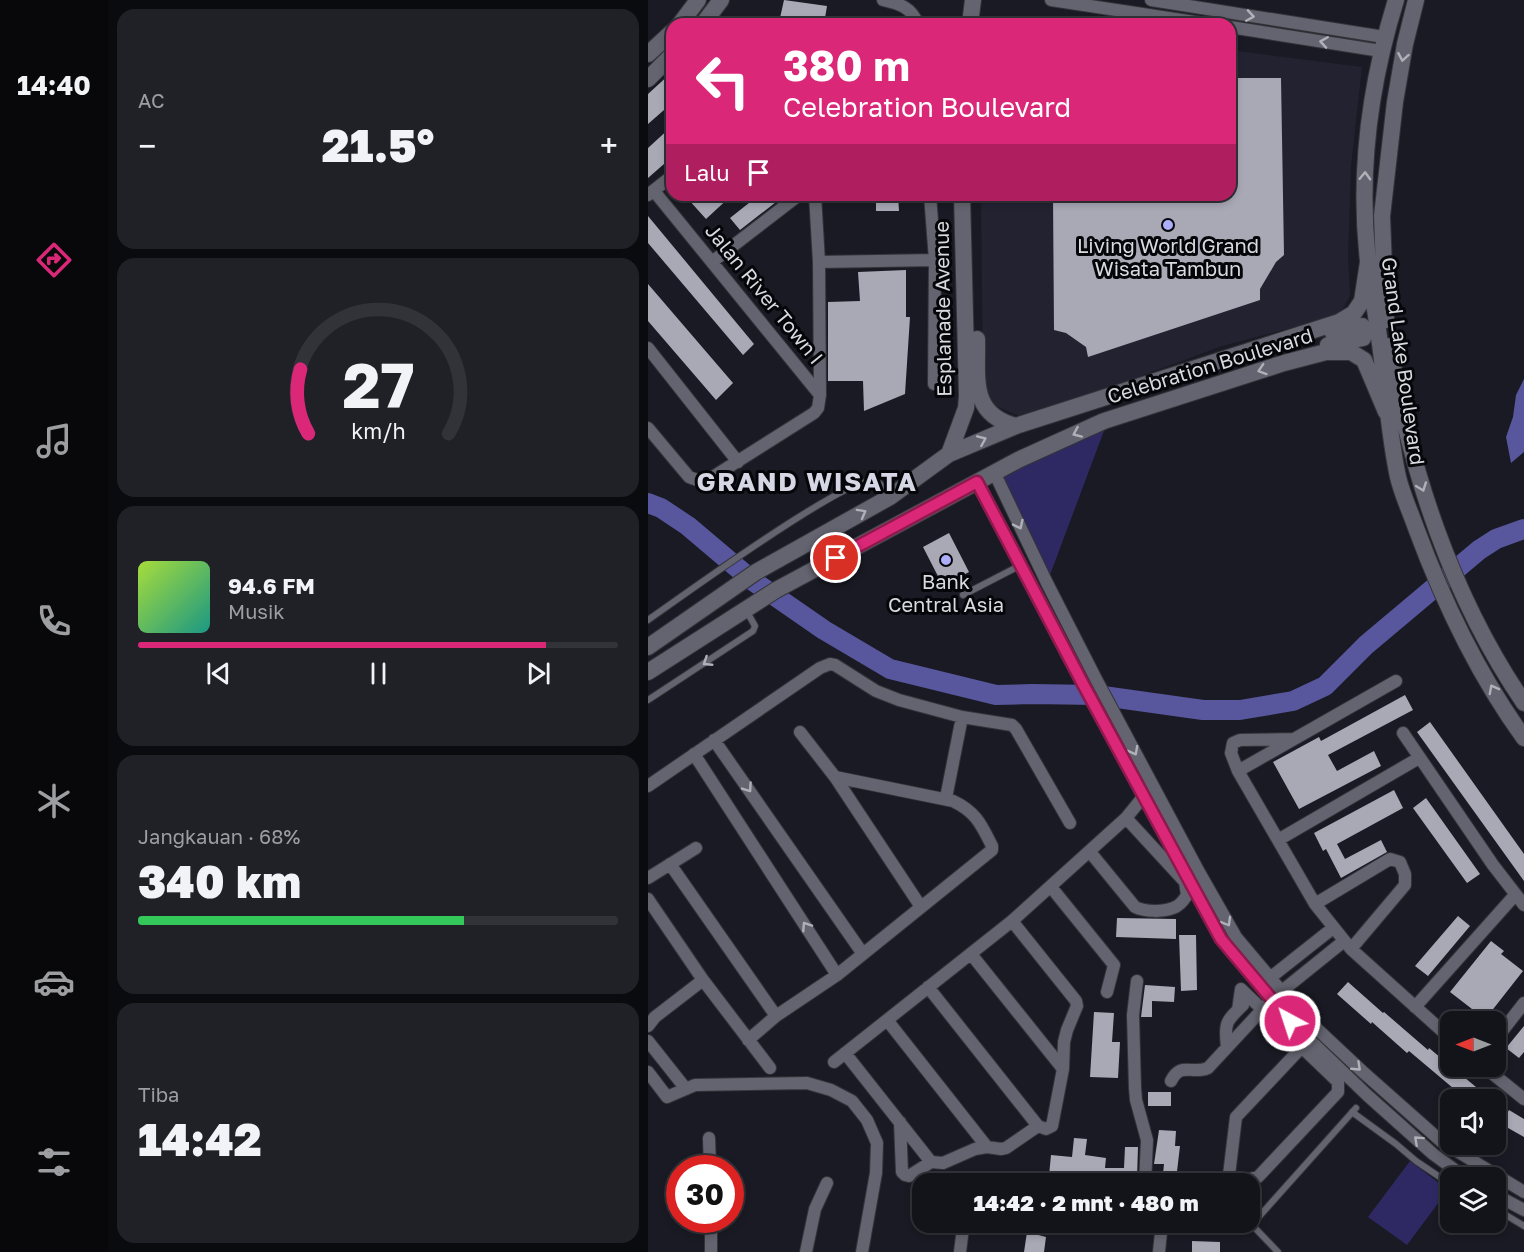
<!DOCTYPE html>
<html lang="id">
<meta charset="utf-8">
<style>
body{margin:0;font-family:"Golos Text",sans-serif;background:#202127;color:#f1f3f6;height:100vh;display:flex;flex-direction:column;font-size:22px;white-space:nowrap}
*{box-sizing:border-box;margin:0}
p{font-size:20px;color:#9d9ea2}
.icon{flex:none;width:33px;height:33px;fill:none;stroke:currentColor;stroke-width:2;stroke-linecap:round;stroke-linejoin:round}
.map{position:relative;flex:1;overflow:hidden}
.details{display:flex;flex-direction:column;gap:9px;padding:9px;background:#0a0b0e;width:540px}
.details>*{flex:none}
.hud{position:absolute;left:18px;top:18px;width:570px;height:183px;border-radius:18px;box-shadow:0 3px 9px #0003,0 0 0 2px #323339;background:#db2777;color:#fff;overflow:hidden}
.needle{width:39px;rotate:270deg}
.fabs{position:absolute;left:792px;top:1011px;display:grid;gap:12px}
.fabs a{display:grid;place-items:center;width:66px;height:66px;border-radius:12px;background:#13141a;box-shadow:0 3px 9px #0003,0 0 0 2px #323339;font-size:30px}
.speed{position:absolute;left:18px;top:1155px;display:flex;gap:12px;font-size:30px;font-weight:700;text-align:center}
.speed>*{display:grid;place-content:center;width:78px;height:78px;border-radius:50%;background:#13141a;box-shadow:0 3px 9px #0003,0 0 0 2px #323339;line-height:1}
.speed .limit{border:9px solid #d22;background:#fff;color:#111}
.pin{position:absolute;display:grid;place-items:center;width:51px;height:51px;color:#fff;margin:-26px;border:3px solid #fff;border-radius:50%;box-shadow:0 2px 6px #0007}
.me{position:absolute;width:66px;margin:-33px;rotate:320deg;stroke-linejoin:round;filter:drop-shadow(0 0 4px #0008)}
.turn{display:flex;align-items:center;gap:21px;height:126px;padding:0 18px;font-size:27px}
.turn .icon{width:78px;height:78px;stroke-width:2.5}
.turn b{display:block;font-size:42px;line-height:51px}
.then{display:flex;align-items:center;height:57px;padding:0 18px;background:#0003;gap:12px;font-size:22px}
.big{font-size:45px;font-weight:800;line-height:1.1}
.details .tile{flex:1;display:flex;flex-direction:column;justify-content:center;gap:9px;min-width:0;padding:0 21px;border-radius:18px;background:#202127}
.details .dial{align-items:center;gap:0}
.dial svg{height:156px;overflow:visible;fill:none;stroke:#323339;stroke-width:7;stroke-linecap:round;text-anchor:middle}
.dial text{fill:#f1f3f6;stroke:none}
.song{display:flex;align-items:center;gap:18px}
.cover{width:72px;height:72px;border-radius:9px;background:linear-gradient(135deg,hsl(80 70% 55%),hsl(170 70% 35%))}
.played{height:6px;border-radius:3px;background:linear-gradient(90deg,#db2777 85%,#323339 85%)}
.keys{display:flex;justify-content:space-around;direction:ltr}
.heat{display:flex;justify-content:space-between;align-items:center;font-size:33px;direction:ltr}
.charge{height:9px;border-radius:4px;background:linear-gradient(90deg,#34c759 68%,#323339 0)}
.trip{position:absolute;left:264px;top:1173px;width:348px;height:60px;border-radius:18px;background:#13141a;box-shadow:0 3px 9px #0003,0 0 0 2px #323339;font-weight:800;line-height:60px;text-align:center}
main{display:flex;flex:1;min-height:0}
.tabs{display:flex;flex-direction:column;width:108px;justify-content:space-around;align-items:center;background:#08080a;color:#9d9ea2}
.tabs .icon{width:42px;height:42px}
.tabs .selected{color:#db2777}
.tabs b{font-size:27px;color:#f1f3f6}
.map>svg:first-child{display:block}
</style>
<main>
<nav class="tabs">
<b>14:40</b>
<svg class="icon selected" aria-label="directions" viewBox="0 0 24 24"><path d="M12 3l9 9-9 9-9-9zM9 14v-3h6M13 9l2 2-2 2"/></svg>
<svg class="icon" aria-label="music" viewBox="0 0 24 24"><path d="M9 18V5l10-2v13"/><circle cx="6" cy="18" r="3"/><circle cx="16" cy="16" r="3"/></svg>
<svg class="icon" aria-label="phone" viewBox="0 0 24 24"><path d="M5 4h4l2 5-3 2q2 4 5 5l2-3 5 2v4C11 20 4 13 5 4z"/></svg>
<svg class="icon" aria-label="climate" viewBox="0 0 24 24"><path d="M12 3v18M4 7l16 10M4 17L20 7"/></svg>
<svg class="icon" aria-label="car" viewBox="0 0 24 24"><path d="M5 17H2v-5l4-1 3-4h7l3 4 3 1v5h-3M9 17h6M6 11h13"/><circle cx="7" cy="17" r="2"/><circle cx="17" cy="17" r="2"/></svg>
<svg class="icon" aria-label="filters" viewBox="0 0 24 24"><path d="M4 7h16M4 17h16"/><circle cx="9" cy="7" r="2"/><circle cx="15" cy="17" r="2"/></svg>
</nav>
<section class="details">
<div class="tile"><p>AC</p>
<div class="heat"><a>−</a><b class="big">21.5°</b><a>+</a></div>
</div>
<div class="tile dial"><svg viewBox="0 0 100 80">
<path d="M14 69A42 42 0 1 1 86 69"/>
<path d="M14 69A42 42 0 0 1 10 36" stroke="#db2777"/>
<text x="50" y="56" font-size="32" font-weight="700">27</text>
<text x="50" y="72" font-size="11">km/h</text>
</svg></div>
<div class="tile">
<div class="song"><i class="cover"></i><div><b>94.6 FM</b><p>Musik</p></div></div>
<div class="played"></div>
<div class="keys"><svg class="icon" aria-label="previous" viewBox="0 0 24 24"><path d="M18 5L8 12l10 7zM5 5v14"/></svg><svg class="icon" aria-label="pause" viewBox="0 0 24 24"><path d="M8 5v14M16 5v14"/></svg><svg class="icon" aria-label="next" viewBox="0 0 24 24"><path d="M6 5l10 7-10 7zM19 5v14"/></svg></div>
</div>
<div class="tile"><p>Jangkauan · 68%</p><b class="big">340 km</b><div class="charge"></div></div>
<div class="tile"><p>Tiba</p><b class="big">14:42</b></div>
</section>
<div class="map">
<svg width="876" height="1252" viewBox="0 0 876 1252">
<rect width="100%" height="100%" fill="#191a23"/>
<path fill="#222231" d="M582,50l132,17 -11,99 -3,91 2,39 -9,16 -12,6 -107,28 -197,73 -35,-16 -7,-20 -2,-188h249z"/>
<path fill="#2e2963" d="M460,420l-61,163 -53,-111z
M762,1161l38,29 -41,55 -39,-28z"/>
<path fill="#58569c" d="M876,379v73l-13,11 -5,-26 7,-20 3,-22z"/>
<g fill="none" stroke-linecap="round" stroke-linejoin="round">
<path stroke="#58569c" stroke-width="20" d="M0,503l13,5 27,18 65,55 71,49 66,39 106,26 36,-1 64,1 107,15h37l53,-9 32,-15 41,-41 113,-95 17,-11 28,-10"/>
</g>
<path fill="#a8a9b5" d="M136,0l43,6 -3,18h-17l-27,-6z
M24,72v31l-24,21v-30z
M582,78h51l3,177 -8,7 -16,27v11l-172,57 -2,-10 -20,-14 -12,-3 -1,-135h177z
M24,126v31l-24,21v-30z
M44,195h40l-26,24 -18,-20z
M111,195h26l-45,35 -10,-12z
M228,195h22l1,16h-23z
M0,216l106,128 -11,11 -95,-112z
M258,270v47h4l-5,77 -41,17 -1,-30h-35v-79l32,-1 -2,-29z
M0,284l85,99 -17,17 -68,-79z
M301,533l20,39 -26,14 -20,-39z
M757,695l8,15 -85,45 9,16 37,-20 7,15 -82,43 -26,-47 46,-25 2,4z
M782,722l94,132v27l-107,-149z
M746,790l9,18 -66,36 8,15 36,-19 6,12 -46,26 -15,-29 -3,2 -9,-18z
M778,798l54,76 -13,9 -54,-75z
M810,916l12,10 -42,50 -13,-10z
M469,918l59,1v20l-60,-2z
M531,935h17l1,55 -16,1z
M843,941l13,10 -3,3 22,17 -40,51h-3l-11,-9 3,-4 -22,-17z
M700,982l35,31 1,-1 44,38 1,-2 47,39 -10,12 -57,-48 -2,2 -35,-31 -1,2 -34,-30z
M497,985l30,2 -1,15 -22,-1v16h-11z
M446,1012l20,1 -2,29h8l-2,36 -28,-1z
M876,1026v26l-5,6 -13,-10z
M500,1092h23v14h-23z
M861,1110l15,9v18l-23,-13z
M511,1130l17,1 -1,15h5l-4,34 -5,-1v5h-9l2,-20h-10z
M426,1138l13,1 -2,16 21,3 -1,10h19l1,-21h13l-1,31h-36l-1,6h-35l1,-7 -17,-1 2,-21 21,2z
M477,1222h22l-2,13 -21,-3z
M379,1232l19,5 -2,15h-20z
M544,1241l28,1v10h-28z"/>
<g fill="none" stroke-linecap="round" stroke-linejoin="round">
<g stroke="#34343a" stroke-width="8">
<path id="lane" d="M315,595l58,-30
M0,620c30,-21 202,-146 226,-139 7,1 12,10 16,16
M0,700l105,-69 2,-5 -9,-16
M704,1112l44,32 20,17 34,23
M848,1209l28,17
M630,1252l-24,-25 2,-7 100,-112"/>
</g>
<g stroke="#34343a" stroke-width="14">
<path id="street" d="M235,0c17,4 28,7 35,24
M403,0l157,24
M503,0l233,37
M582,27l151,24
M6,191l166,204
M0,195l24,-19
M282,195l5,65 -1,124
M64,262l87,-67
M171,262l116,-2
M0,348l90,114
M0,428l41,49 11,4 8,-1 106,-67 4,-5 2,-13 -1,-133 -4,-67
M346,472l53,111 49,96 103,193 37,65 63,75 64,60 79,70 82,50
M329,482l106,202 138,255 69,82 77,74 66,59 33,24
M152,732l35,45 86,130
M755,733l90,132 31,40
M646,739l-54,1 -7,3 -2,10 7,18 77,133 36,45 99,89
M66,740l149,214
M46,754l143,221
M590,771l158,-90
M0,786l172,-118 10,-4 5,1 41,26 23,9 63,17 50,8 4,4 54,94
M298,798l16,-81
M630,840l141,-82
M442,852l45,55c10,5 28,5 38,1 7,-2 11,-8 14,-13l-2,-13 -59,-64
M22,864l106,152
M0,878l48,-30
M403,887l63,78 -7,27
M0,899l55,81 67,88
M667,904l75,-45 10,3 5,12v11l-54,64
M323,954l92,115
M489,981l-4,34 2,73 1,12 11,40 -2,44
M618,981l67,-53
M280,987l110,139
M767,1007l100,-112
M590,1010l3,-21 97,93v10l-80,85 -23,5 -4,-1 -2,-6 7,-58 65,-69
M239,1020l100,127
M0,1026l7,-9 48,-37
M848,1039l28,-36
M100,1040l28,-24 61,-41 155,-125v-4c-11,-22 -16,-34 -39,-45l-118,-24
M0,1041l38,48
M579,1047c-3,-24 -1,-26 16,-42
M197,1053l86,109
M186,1062l178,-141 114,-103 22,-27
M835,1066l41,33
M0,1072l19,25 28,-12 112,-2 24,7 21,11 15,19 10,23 -1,30 -14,79
M523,1081c10,-20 21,-6 37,-13l64,-69 72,-58
M252,1122l2,50 3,3 4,1 22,-14 12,1 32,-14 12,-2 14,2 5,-1 32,-22 8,3 6,-3 11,-57 1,-27 3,-12 10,-24 -1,-5 -64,-80
M61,1138l1,30
M848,1195l28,15
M63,1252v-32
M158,1252l9,-43 12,-26
M312,1252l3,-24
M511,1252l3,-30"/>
</g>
<g stroke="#34343a" stroke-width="18">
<path id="secondary" d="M748,0c-26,84 -38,173 -28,261 2,25 8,50 11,76 7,47 9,94 19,140 4,17 12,34 18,51 27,73 63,148 108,210
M32,24l18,-24
M55,24l18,-24
M322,24l3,-24
M0,54l24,-22
M0,79l24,-24
M738,320l-4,-104 13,-114 10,-58 11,-44
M329,339c1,38 -8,75 39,87
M680,345l35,-7 2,-5 -3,-7 -29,7
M742,346c19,124 63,253 134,357
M301,454l17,-46 1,-12 -5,-201
M0,647l108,-75 134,-75 59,-43 67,-28 323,-104 15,-9 8,-12 6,-39
M0,672l128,-82 242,-130 86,-39 180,-58 42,-11h25l13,8 22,52"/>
</g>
<use href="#lane" stroke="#63646f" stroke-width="6"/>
<use href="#street" stroke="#63646f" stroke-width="12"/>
<use href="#secondary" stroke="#63646f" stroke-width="16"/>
</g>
<defs><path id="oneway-chevron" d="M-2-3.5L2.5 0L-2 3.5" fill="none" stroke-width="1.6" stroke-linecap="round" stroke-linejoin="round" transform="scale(1.5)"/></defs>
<g stroke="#b0b0b8">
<use href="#oneway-chevron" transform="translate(602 16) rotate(9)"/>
<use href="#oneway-chevron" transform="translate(676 42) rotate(-171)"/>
<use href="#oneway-chevron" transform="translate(755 57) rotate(100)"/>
<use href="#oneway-chevron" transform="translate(717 176) rotate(-88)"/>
<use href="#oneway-chevron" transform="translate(614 370) rotate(162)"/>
<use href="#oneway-chevron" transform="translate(429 433) rotate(156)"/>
<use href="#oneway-chevron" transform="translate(334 440) rotate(-23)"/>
<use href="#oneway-chevron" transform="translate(774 487) rotate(70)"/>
<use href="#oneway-chevron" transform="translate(214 513) rotate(-29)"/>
<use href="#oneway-chevron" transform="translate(371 525) rotate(64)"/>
<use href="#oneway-chevron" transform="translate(59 662) rotate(147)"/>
<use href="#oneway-chevron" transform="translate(845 689) rotate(-118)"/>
<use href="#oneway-chevron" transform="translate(486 751) rotate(62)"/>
<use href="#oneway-chevron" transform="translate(100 788) rotate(55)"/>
<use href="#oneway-chevron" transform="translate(579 922) rotate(60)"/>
<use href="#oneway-chevron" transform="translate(158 926) rotate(-123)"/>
<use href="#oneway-chevron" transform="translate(709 1067) rotate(43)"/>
<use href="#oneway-chevron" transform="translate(770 1140) rotate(-138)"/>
</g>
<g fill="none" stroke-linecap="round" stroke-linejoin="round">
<g stroke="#8e194d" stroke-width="15">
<path id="route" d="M188,558l141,-76 106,202 138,255 69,82"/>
</g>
<use href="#route" stroke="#db2777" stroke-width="10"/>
</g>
<g fill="#adaefb" stroke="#050609" stroke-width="2">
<circle cx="520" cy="225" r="6"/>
<circle cx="298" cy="560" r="6"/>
</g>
<g text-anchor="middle" stroke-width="6" stroke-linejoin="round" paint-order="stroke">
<g font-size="20" fill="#d9d9df" stroke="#050609">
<text x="520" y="253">Living World Grand<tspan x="520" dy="23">Wisata Tambun</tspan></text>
<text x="298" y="589">Bank<tspan x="298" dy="23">Central Asia</tspan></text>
</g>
<g font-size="20" fill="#d9d9df" stroke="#050609">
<text transform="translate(116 294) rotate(51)" y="7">Jalan River Town I</text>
<text transform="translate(295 309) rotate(-91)" y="7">Esplanade Avenue</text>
<text transform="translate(755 361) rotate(82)" y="7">Grand Lake Boulevard</text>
<text transform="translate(562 366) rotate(-17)" y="7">Celebration Boulevard</text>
</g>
<g font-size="26" font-weight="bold" letter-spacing="1.5" fill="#d6d7e4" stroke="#050609">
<text x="159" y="491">GRAND WISATA</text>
</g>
</g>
</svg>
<div class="fabs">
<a><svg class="needle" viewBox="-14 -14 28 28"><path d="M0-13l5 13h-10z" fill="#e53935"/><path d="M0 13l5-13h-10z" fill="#9d9ea2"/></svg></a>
<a><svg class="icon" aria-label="sound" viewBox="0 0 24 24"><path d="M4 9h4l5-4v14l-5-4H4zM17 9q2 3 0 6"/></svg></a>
<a><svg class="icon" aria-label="layers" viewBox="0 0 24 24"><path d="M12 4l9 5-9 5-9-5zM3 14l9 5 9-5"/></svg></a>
</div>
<div class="speed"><div class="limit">30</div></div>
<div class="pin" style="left:188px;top:558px;background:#d93025"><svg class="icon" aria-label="arrive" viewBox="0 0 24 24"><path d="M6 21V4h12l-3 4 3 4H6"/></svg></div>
<svg class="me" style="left:642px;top:1021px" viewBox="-20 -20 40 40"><circle r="17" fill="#db2777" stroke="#fff" stroke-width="3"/><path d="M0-11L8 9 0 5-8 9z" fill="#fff"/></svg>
<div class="trip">14:42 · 2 mnt · 480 m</div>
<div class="hud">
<div class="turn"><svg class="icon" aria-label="left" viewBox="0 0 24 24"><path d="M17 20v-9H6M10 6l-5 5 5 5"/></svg><div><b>380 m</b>Celebration Boulevard</div></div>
<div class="then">Lalu<svg class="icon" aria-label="arrive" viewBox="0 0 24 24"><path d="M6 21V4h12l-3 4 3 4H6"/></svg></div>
</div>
</div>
</main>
